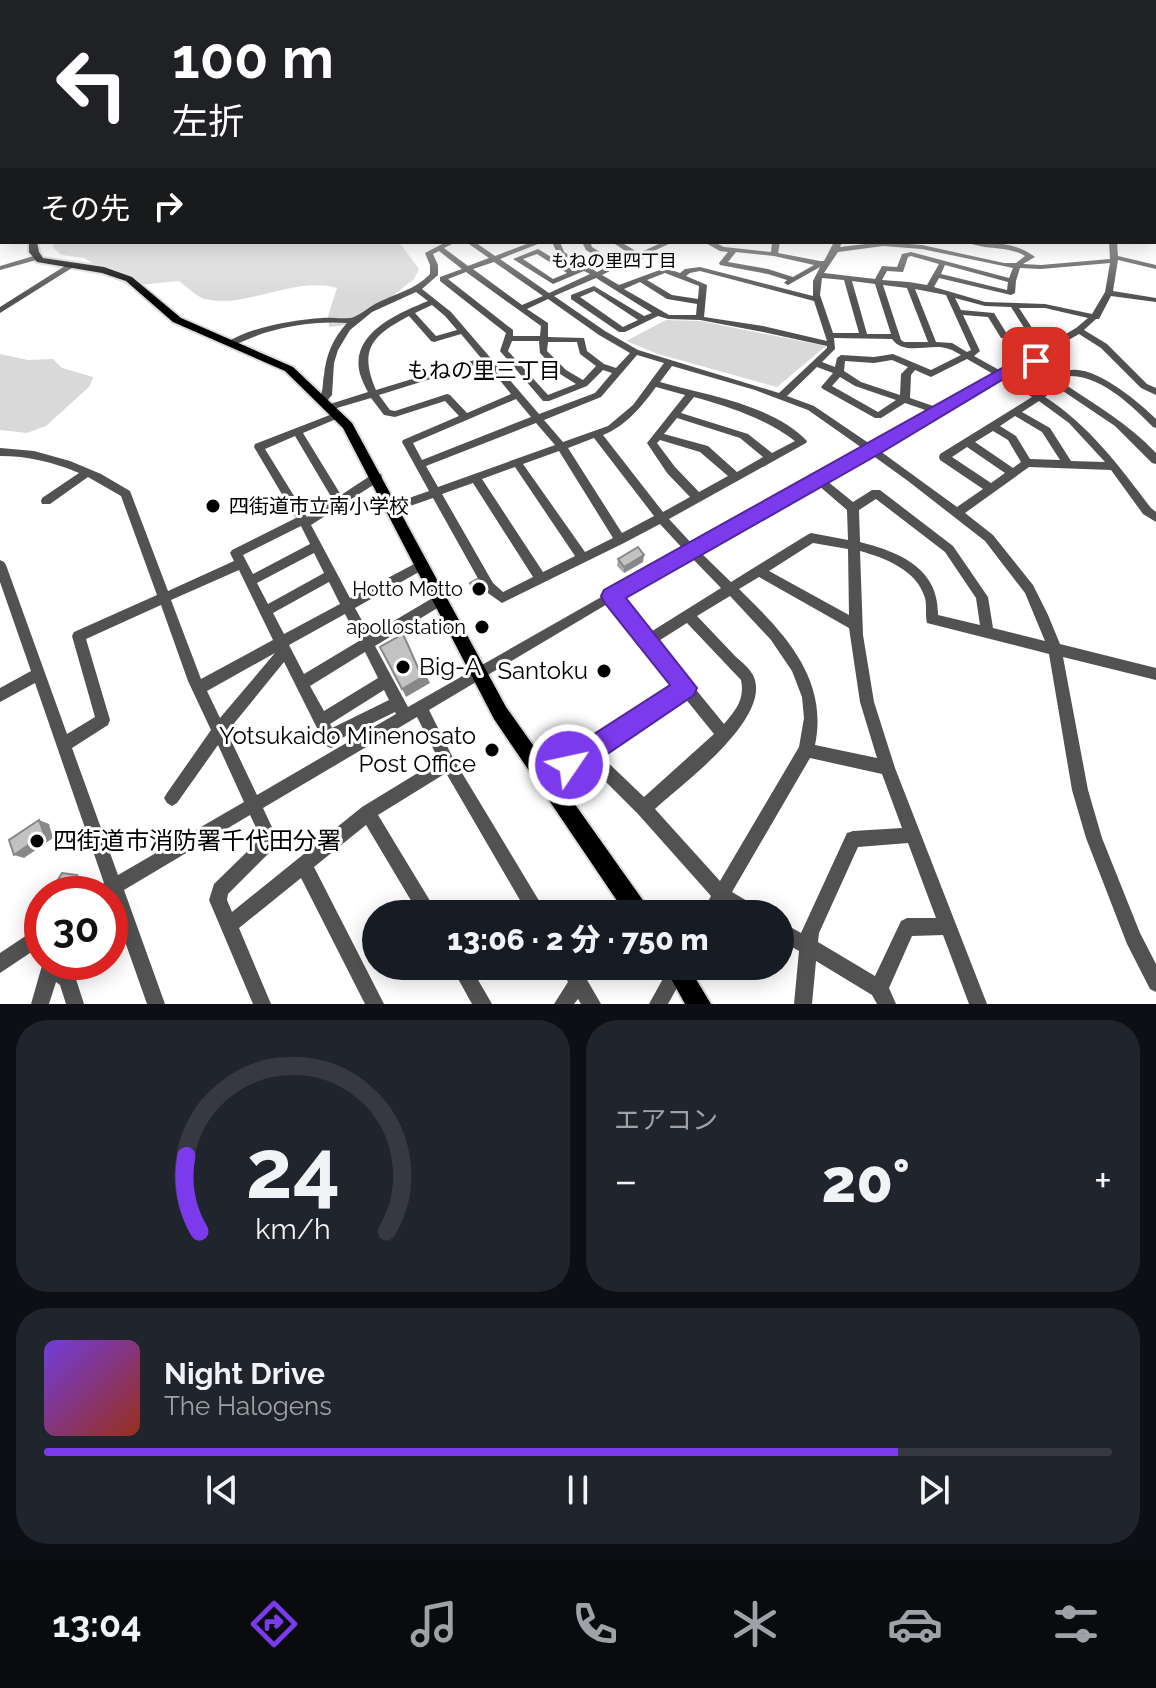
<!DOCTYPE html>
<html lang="ja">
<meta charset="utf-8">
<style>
body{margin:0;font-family:Raleway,"Noto Sans JP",sans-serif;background:#20242c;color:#f1f3f6;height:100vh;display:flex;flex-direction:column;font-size:30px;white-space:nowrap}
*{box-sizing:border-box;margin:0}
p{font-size:26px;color:#9ea1a6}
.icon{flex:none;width:44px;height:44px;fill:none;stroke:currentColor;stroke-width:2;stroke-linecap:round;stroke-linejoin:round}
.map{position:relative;height:1004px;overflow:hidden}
.details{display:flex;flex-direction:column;gap:16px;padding:16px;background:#0d0f14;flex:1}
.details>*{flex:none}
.hud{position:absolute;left:0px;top:0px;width:1156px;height:244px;box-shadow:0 4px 20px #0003;background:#202124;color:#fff;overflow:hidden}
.speed{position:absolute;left:24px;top:876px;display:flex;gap:16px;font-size:40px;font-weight:700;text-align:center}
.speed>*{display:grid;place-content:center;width:104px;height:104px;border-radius:50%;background:#171b24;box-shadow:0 4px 20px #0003;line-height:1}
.speed .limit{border:12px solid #d22;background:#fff;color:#111}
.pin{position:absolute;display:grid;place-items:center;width:68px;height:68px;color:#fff;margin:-34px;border-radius:16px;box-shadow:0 4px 12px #0006}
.me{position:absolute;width:88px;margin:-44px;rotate:56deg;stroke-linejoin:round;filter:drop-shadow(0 0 6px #0008)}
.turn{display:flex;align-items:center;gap:28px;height:168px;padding:0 40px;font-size:36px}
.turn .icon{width:104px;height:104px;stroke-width:2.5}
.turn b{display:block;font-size:56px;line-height:68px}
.then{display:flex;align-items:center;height:76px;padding:0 40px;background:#0003;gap:16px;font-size:30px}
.big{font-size:60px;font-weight:800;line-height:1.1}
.details .widget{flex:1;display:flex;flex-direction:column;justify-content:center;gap:12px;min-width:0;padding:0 28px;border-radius:32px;background:#20242c}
.details .dial{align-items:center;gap:0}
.dial svg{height:208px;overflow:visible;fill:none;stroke:#363941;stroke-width:7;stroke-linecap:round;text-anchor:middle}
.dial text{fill:#f1f3f6;stroke:none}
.song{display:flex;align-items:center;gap:24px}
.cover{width:96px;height:96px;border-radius:12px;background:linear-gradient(135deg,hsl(260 70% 55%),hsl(10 70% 35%))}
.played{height:8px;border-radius:4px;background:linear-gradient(90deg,#7c3aed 80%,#363941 80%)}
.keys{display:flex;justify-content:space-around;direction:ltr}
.heat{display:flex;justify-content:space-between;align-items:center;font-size:44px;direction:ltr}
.details .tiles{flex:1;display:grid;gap:16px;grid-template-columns:1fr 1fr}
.widget:last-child{grid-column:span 2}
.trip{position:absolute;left:362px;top:900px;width:432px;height:80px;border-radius:40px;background:#171b24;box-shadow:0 4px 20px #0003;font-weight:800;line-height:80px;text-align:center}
.tabs{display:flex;height:128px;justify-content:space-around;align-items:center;background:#090b0e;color:#9ea1a6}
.tabs .icon{width:56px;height:56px}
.tabs .current{color:#7c3aed}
.tabs b{font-size:36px;color:#f1f3f6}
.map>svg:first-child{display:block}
</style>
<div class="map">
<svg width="1156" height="1004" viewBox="0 0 1156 1004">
<rect width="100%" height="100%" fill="#fff"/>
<path fill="#d9d9d9" d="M55,242h344l20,27 -5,10 -57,45 -28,3 -1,-11 9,-28c-42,-12 -92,21 -132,11 -8,-2 -18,-12 -26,-18l-50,5 -45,-28 -23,-3 -8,-8z
M666,320l34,1 126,25 -49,41 -119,-33 -32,-13z
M0,354l28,6 25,-1 9,9 31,9 -3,9 -44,40 -19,7 -27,-3z"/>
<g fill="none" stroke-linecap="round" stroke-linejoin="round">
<g stroke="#dbdbdb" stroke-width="4">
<path id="major" d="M29,242h8l2,10 4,6 61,9 28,10 49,41 112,49 59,56 154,284 141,199 3,8h-24l-132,-195 -151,-291 -58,-57 -112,-49 -47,-41 -24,-8 -65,-11 -8,-10z
M664,966h24l23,38h-26z"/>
</g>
<g stroke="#dbdbdb" stroke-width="4">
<path id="highway" d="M1154,181l2,1v8l-2,-1z
M1154,195l2,1v8l-2,-1z"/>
</g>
<path fill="#525252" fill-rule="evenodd" d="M2,204v4l-2,1v-4z
M1154,209l2,1v6l-2,-1z
M1154,221h2v5h-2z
M446,242h10l-12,6 24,18 21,-8 -23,-16h9l20,14 37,-14h11l-43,17 49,34 41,-19 -6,-3 -31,13 -40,-25 25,-10 35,21 6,-3 -21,-12 -6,-13h8l4,10 33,20 14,-7 -25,-15 -4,-8h8l2,5 25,16 16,-7 -21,-14h9l18,11 24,-11h10l-30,14v3h-5l-16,7v3l-6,-1 -14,7 17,10 46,-17 15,5 5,-4 15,-2 113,29v-15l7,-14 -32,18 -4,-2 3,-3 -19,-6 -48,-9 -1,-2 9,-11 -8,-1 -16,-9h10l10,5 47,5 1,-10h8l-2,11 42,8h4l10,-19h8l-2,5 42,-5 40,3 82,18h12l9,-7c-18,-11 -39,-5 -58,-14 23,0 49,0 68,15l-12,7 18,1 69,-6 -1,-17h8l1,14 38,9v4l-38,-9 -5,31 43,7v4l-45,-6 -12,23h-3l-12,11 23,14 40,40 9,4v7l-15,-7 -40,-40 -22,-14 -42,24 19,20c2,-1 9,-7 11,-7 25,-9 73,32 89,48v9l-3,-1c-21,-21 -50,-50 -82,-51l-8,7c33,22 66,41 93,70v11l-4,-1 -37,-37 -58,-39 -12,10c45,29 74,69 106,111l5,4v10l-13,-8 -32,-44 -82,-3 -64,46 28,22 40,50 15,30 12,29 96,24v12l-93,-23 25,133 14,48 38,95 16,31v28l-6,-3 -23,-45 -41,-106 -14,-48 -23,-136 -122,-31c-2,-8 0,-17 -2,-25 -8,-28 -40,-40 -65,-47l3,84 11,67 21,66 92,236h-18l-26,-69 -31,1 -23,52 7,16h-19l-5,-9 -56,-34 -4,43h-18l5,-53 -19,-11v-19l21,12 46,-100 6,-2 49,-3 -20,-54 -72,-16 -78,134 27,16 3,6h-25l-13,-8 -4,8h-19l10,-18 -73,-82 -52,-52 -35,24 -5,3 -5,-3 -3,-5 3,-5 135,-89 -67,-84 -180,107 24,48 94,156h-19l-82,-141 -68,42 60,99h-19l-53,-89 -52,42 70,137h-19l-64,-126 -62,50 32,76h-18l-44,-104 5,-16 47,-46 -11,-23 -126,75 41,114h-18l-37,-105v-5h-17l2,-6 9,-5 -69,-200 -35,19v-14l31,-17 -31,-89v-22l4,2 2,3 61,169 28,-17 -23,-81 2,-4 83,-37 -36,-99 -33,-19 -38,27h-8l-1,-3 1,-3 37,-25c-26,-11 -51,-17 -79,-17v-8l34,3 36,10 31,13 29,17 38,100 66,-30 -4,-8 2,-3 64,-32 -42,-71 1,-3 80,-31h6l2,2 -2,2 -38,16 38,62 32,-21h8l1,3 -1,3 -70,45 39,73 68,-36 4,-2 4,2 2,3 -2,3 -71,40 15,27 66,-39 4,-1 4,1 2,4 -2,4 -69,42 33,61 276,-157 -24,-26 -36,19 -122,60 -17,-12 -52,-93 -40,14 -4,-1 -2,-3 2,-3 40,-14 -27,-49 1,-2 56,-24 -14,-15 -50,16 -11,-2 -13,-17 -41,12 -5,-3 2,-2 41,-13c-3,-5 -6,-12 -8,-18 -11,-41 39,-61 68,-73l-12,-9 -44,20 -22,18 -12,20 -4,13 -2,32 -6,7 -3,1 -5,-3c6,-8 4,-15 6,-25 2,-20 9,-37 23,-52 -28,-2 -56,2 -83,10 -12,4 -25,12 -37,12l-1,-2c24,-16 67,-23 96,-25 10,-1 24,2 32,-1 7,-3 14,-9 21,-13 19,-10 40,-14 55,-30v-9l-5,-12zM883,246l39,3 91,19 -4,10 -98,-26 -9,2 -5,13 -15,-1 -7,13 -51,-6 14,-21zM439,251l23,18 -22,8v4l66,52 -6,18 43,50h6l38,-15 16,-16 9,3 -17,20 -56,21 -88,-102 -29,-23 16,-14v-10l-5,-11zM736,252l38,4 40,9 -21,12 -25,-8 -40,-7zM537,254l30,19 -14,6 -30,-20zM911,256l28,8 -12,21 -18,-3 -27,-2 5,-9 16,1 5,-15zM494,262l49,34 -21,9 -49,-36zM1110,263l-5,29 -13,22 -47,-10 -60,-2 -51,-15 5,-9 72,17 4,-2 1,-12 4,-13 21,1zM945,265l63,17 -1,8 -66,-16zM700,271l114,30 13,40 -64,-15 -59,-9 3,-32 -21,-9 4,-3zM466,272l75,54 -1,10h-27v-6l-65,-51zM665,273l34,13 -1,13 -26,-4 -25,-15zM596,278l56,35 -8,3 -50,-30 -23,9v4l48,33h6l33,-16 10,3 32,1 63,12 64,14v2l-48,45 -141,-43 -33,-19 -51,-35zM822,278l22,2 15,53h-26l-13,-38zM852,281l23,3 16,50h-24zM640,282l27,17 30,5 -1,11h-27l-45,-26zM883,285l24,3 21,54h-24l-3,-2zM915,289l31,6 25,55 -4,2 -15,-9 -16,-1zM594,291l44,29 -15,7 -43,-30zM955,298l30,8 26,1 17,27h-21l-13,-21 -33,-3zM548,299l51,36 31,18 -14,15 -12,-4 -17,-13 -3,-13 -36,-1v-14l-21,-14zM432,305l13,11 12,14 -21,6 -21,-23zM1019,308h26l43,10 -12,10 -46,27h-4l-1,3 -24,13 -27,-15 6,-5 -17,-36 25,2 13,21 36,1 1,-2zM409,316l22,25 3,1 27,-8 20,24 -105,32c-18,-41 -3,-55 33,-74zM834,338l58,1c13,18 39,3 57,10 4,1 8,4 12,6l-30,15 -38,-16 -19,3 -33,-2 -4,3 -2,9 -13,-5 13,-13zM512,341h27l1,12 20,21 16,10 -28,11 -40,-44zM548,342h29l3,12 16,12 -13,14 -17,-10 -19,-19zM637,355l27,8 -31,42 -25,21 -45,16 -19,-22 57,-23zM967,359l28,16 -56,33 -29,-10 1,-23 4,-5 16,7zM892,360l16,7 -7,7 -1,21 -39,-13 -17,-11 1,-10 29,2zM485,362l26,32 -44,19 -17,-18 -3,-1 -52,17 -5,-1 -11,-15zM1031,362l20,21 -13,10 -30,-18zM672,366l83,24 53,20 57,40 -51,26 -1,3 -120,66 -24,-26 137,-76 1,-2c-34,-36 -101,-46 -147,-59zM817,367l16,6 -12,14 2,2 52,29h6l24,-15 26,9 -58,34 -59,-40 -27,-10zM840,377l15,9 41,14 -18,12 -46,-26zM1001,379l31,18 -92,57 -1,3 1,3 43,29 -26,18 -77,-56zM656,387l29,8 -38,48 20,30 23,24 -27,15 -60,-77c23,-9 39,-29 53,-48zM694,397c36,10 70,21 101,44l-23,12 -24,-19 -67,-21zM516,399l15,18 -109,43 -9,-17zM1039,401l30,22 36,39 -34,-1 -21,-33 -28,-16zM1015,416l27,16 18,28 -30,-1 -14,-23 -16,-10zM677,418l63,20 23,19 -26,15 -29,-26 -44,-12zM536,423l19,22 -117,42 -12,-21zM993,431l15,9 13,22 -8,6 -38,-26zM295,436l38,64 -26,17 -42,-68zM594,438l60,78 -32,17 -54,-85zM660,440l40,12 28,24 -29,16 -24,-25 -18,-24zM967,447l38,26 -14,10 -39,-26zM559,451l54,87 -28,14 -62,-88zM872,455l36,26 77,60 40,52 20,48 -52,-13 -5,-31 -35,-51 -73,-56h-8l-19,12 -26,-21zM515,467l60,89 -32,16 -61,-93zM473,483l60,94 -30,15 -10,-9 -51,-89zM818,485l29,25 1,30 -37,-7 -4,2 -76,47 -31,-30zM876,499l69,53 31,46 4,27 -42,-10c1,-47 -39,-63 -78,-73l-1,-32zM301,526l9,18 -57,30 -10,-19zM813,543l35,6 1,66 -80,-44zM314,553l10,20 -56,31 -11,-21zM691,557l30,31 -72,45 -29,-36zM239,570l34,70 -72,39 -30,-79zM759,577l90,51 11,74 17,56 -62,-13c14,-67 -32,-113 -76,-156zM329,582l11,22 -56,30 -11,-21zM730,596l41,44 21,31 10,26 2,21 -5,29 -79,134 -65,-72c27,-25 119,-92 98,-134 -4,-7 -11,-13 -17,-18 -13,-14 -26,-27 -39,-41zM161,605l27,76 23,49 -44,63 -3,5 3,5 5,3 5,-3 41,-58 26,57 -126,73 -46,-127 36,-23 2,-5 -24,-81zM345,614l14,27 -55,33 -15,-29zM687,623l54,57c4,19 -5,30 -17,44l-67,-82zM365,652l13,26 -54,33 -14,-25zM275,653l-55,65 -13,-27zM284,662l42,84 5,2 5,-2 2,-6 57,-28 1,2 -139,81 -30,-63zM384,690l5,10 -57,28 -2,-4zM684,697l30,37 -70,63 -45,-43zM417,717l22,43 -77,47 -130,105 -5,-12 1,-6 48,-48 2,-6 -15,-32zM908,843l28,75h-29l-6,3 -26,55 -57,-34 1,-9 39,-86z
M37,255l4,2 -1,2 -40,11v-4z
M68,264l7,2 -75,47v-6z
M42,925v20l-42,28v-20z
M43,962h18v2l13,9 10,31h-18l-6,-19 -4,-3 -7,22h-18z
M451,966h19l22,38h-20z
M560,966h19l22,38h-20l-3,-5 -4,5h-20l14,-22z
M670,966h19l-21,38h-19z"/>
<use href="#major" fill="#000" fill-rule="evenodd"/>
<use href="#highway" fill="#000" fill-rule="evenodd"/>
</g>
<path fill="#a7a7a7" d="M618,559l25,3 -19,11 -7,-7z"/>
<path fill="#888" d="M644,555l-1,7 -19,11v-6z
M481,585l1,7 -7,3 -1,-6z
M426,675l4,8 -24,14 -4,-8z
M39,820l10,4 4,14 -29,20 -10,-3z
M77,875l9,3 -9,16 -10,-1z"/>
<path fill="#c2c2c2" stroke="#888" stroke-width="2" d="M638,547l6,8 -20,12 -6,-8z
M477,579l4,6 -7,4 -4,-6z
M403,634l16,36 3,-2 4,7 -24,14 -22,-42z
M39,820l5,14 -30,21 -5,-15z
M62,873l15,2 -10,18 -16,-2z"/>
<linearGradient id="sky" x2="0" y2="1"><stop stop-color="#8baccb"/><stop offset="0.53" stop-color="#fff"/><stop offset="1" stop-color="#fff" stop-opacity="0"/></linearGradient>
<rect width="1156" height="299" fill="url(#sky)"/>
<path fill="#7c3aed" stroke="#51269a" stroke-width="2" d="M1029,353l12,5v6l-11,-1 -151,91 -253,144 71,90 -3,7 -116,79 -9,3 -9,-3 -4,-9 4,-9 110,-71 -66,-83 -3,-6 3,-6z"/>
<g fill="#000" stroke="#fff" stroke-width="3">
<circle cx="213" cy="506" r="8"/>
<circle cx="479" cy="589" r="8"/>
<circle cx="482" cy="627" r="8"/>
<circle cx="403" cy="667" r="8"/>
<circle cx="604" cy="671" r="8"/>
<circle cx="492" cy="750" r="8"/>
<circle cx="37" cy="841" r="8"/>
</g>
<g text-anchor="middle" stroke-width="6" stroke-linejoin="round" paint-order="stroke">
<g font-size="18" fill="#000" stroke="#fff">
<text x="614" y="267">もねの里四丁目</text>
</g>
<g font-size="20" fill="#000" stroke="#fff" text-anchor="end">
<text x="229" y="513" text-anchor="start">四街道市立南小学校</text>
<text x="463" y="596">Hotto Motto</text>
<text x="466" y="634">apollostation</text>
</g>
<g font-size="22" fill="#000" stroke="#fff">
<text x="484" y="378">もねの里三丁目</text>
</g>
<g font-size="24" fill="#000" stroke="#fff" text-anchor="start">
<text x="419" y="675">Big-A</text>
<text x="588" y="679" text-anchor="end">Santoku</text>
<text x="476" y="744" text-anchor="end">Yotsukaido Minenosato<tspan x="476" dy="28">Post Office</tspan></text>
<text x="53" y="849">四街道市消防署千代田分署</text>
</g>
</g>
</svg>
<div class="speed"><div class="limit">30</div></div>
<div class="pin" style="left:1036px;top:361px;background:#d93025"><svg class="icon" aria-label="arrive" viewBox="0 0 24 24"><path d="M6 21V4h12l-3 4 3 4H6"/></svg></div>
<svg class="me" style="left:569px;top:765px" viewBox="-20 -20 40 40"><circle r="17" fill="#7c3aed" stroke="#fff" stroke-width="3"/><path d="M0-11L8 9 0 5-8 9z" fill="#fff"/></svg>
<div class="trip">13:06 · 2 分 · 750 m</div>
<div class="hud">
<div class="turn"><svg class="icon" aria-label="left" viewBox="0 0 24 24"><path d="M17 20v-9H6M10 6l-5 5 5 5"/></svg><div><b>100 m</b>左折</div></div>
<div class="then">その先<svg class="icon" aria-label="right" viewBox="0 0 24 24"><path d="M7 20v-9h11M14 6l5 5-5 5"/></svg></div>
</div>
</div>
<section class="details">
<div class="tiles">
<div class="widget dial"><svg viewBox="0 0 100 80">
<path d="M14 69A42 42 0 1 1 86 69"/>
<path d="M14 69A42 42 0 0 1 9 40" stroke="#7c3aed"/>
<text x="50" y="56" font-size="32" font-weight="700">24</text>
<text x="50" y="72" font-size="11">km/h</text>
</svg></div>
<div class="widget"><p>エアコン</p>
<div class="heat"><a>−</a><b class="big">20°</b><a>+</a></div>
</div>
<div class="widget">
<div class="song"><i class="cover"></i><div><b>Night Drive</b><p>The Halogens</p></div></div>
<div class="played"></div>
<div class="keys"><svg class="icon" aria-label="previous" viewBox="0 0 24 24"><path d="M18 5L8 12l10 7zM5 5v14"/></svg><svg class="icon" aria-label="pause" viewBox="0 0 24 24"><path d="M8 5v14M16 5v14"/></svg><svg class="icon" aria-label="next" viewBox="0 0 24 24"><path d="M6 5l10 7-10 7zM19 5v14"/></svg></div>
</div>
</div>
</section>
<nav class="tabs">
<b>13:04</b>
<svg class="icon current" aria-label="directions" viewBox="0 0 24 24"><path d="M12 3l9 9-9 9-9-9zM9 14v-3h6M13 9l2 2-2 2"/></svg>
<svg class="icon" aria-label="music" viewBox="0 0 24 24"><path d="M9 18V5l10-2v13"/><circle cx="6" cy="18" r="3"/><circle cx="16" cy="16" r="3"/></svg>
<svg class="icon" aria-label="phone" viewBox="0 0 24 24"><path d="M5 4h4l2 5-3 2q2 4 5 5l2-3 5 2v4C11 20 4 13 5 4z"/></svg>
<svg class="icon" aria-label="climate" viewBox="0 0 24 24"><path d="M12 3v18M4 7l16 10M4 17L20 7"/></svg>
<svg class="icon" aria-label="car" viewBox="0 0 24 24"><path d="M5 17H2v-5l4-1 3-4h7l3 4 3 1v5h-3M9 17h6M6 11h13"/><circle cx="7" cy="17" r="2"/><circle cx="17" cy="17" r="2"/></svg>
<svg class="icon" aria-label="filters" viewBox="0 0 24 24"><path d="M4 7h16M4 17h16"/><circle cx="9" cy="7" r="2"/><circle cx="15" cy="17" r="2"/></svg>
</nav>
